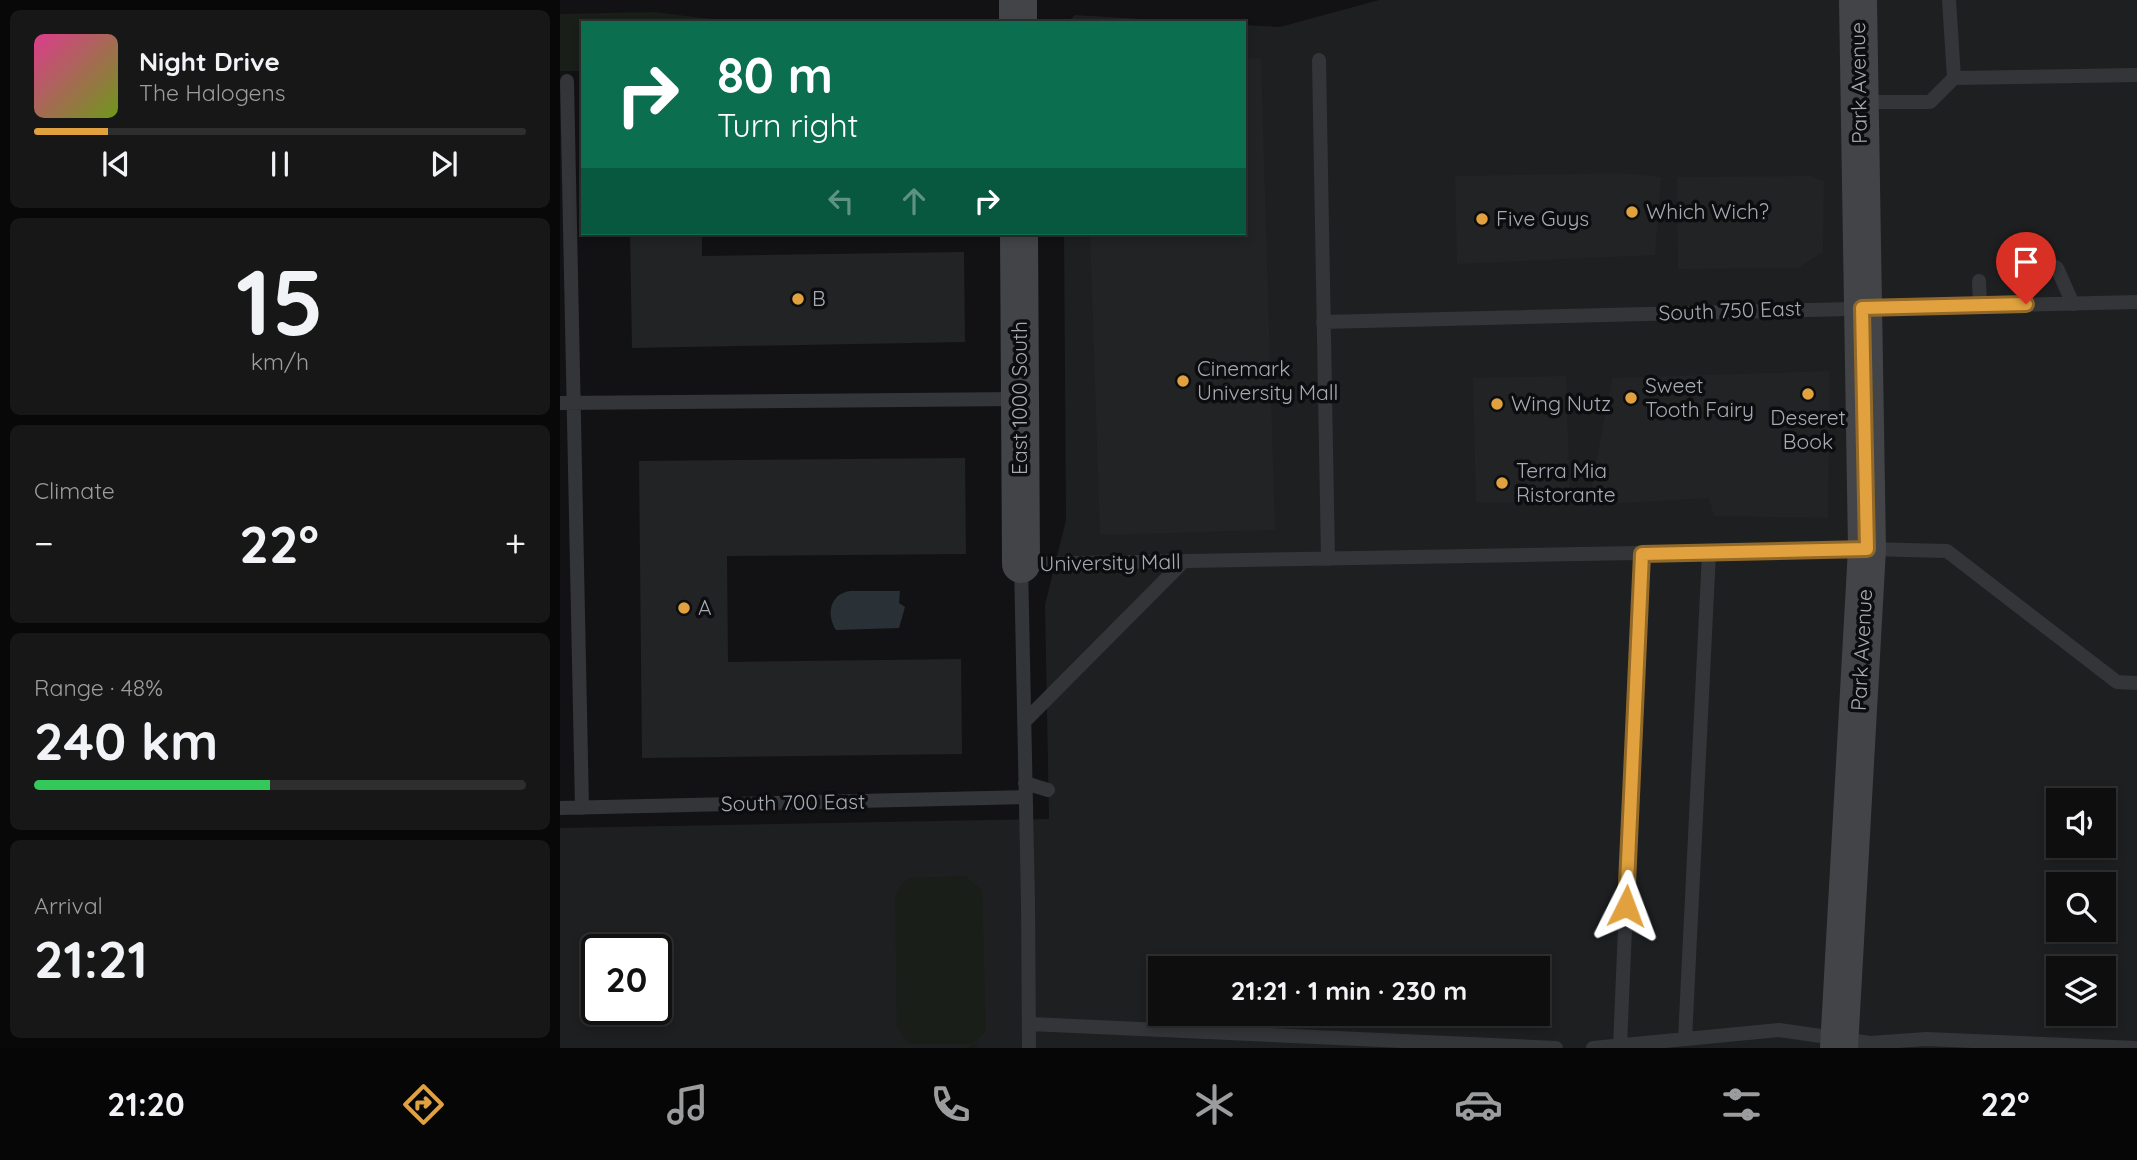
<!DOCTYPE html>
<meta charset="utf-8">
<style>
body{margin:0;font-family:Quicksand,sans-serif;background:#171718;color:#f1f3f6;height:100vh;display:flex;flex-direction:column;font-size:26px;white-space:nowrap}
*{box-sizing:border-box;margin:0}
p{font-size:23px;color:#9b9c9e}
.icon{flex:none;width:38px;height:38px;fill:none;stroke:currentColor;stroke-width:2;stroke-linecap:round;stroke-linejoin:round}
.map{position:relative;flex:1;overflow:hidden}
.details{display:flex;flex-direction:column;gap:10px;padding:10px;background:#080808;width:560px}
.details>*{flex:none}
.top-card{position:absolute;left:21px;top:21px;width:665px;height:214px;border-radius:0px;box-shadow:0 4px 10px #0003,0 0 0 2px #2e2e2f;background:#0b6e4f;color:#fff;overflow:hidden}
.tools{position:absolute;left:1486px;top:788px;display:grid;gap:14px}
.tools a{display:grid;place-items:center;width:70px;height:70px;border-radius:0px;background:#0e0e0f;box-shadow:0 4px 10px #0003,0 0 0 2px #2e2e2f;font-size:35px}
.speed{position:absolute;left:21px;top:934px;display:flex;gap:14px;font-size:35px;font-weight:700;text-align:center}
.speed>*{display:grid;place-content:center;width:91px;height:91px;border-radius:50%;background:#0e0e0f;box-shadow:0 4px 10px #0003,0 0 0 2px #2e2e2f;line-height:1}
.speed .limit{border:4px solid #111;border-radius:10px;background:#fff;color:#111}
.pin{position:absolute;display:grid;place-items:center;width:60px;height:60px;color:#fff;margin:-72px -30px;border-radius:50% 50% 50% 0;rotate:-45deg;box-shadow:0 0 7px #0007}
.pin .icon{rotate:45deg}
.me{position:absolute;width:77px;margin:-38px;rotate:3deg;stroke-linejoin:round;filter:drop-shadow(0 0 5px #0008)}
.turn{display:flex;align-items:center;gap:24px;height:147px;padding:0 21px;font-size:32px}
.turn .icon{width:91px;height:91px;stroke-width:2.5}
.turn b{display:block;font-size:49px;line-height:60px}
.lanes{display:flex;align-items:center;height:66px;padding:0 21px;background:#0003;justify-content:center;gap:35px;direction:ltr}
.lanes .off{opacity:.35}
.big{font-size:52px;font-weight:800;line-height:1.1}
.details .card{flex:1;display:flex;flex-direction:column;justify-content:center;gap:10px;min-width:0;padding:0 24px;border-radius:10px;background:#171718}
.details .dial{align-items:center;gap:0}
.dial b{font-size:91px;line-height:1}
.song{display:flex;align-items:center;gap:21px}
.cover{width:84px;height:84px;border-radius:10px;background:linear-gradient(135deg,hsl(330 70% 55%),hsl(80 70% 35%))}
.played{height:7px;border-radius:4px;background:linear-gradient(90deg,#e0a13e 15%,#2e2e2f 15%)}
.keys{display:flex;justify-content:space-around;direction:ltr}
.heat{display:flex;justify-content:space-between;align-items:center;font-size:38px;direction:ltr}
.charge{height:10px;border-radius:5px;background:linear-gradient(90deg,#34c759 48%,#2e2e2f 0)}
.trip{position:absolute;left:588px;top:956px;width:402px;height:70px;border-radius:0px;background:#0e0e0f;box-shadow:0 4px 10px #0003,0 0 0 2px #2e2e2f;font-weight:800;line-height:70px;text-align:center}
.tabs{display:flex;height:112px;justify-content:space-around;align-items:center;background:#060606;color:#9b9c9e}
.tabs .icon{width:49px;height:49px}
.tabs .selected{color:#e0a13e}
.tabs b{font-size:32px;color:#f1f3f6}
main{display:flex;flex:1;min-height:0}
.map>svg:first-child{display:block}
</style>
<main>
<section class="details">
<div class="card">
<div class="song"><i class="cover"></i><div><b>Night Drive</b><p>The Halogens</p></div></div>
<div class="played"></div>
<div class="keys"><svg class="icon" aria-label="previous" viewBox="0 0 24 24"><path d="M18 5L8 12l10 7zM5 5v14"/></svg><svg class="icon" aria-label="pause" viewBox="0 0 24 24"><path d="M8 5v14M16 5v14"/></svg><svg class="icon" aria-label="next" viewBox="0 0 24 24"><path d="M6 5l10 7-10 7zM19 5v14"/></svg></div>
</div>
<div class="card dial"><b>15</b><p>km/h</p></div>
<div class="card"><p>Climate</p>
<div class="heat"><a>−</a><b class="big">22°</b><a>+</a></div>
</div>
<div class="card"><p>Range · 48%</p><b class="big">240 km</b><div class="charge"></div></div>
<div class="card"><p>Arrival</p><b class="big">21:21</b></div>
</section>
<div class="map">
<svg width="1577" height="1048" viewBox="0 0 1577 1048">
<rect width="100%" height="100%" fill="#121214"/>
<path fill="#1e1f21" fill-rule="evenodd" d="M819,0h758v1048h-1577v-220l489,-9 -4,-214 21,-85 -2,-287h180v-208l36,2zM1498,800h46v45h-46zM1498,884h46v45h-46zM37,950h59v60h-59zM600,968h378v45h-378zM1498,968h46v45h-46z
M515,15l134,8h-143z"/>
<path fill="#191e19" d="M93,12l94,11h-164v48h-23v-57z
M405,876l17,15 4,140 -12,12 4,5h-10l4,-4h-61l-8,-7 -6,-10 -2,-132 6,-10 9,-7z"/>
<path fill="#2a3136" d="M290,591h50l-1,12 6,4 -6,21 -63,2c-10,-16 -6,-36 14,-39z"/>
<path fill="#222325" d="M701,58l14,472 -175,5 -10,-302h154v-174z
M1062,173l39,4 -6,78 -198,9 -2,-88z
M1251,176l13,5 -1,71 -25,16 -120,1 -1,-92z
M70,233h72v23l262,-4 1,90 -333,6z
M1270,371l-2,147 -114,-2 -5,-18 -121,7 24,-127z
M1006,376l4,125 -94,2 -3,-125z
M405,458l1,96 -239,2 1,106 233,-3 1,95 -320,4 -3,-297z"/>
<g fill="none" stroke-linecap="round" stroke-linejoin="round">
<path stroke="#343538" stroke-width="14" d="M1389,0l5,78 183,-3
M759,60l9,499
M7,81l15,727
M1301,102h69l24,-24
M1449,255l22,-1 26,14 16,36
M1419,281l1,24
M763,322l814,-20
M0,403l459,-4
M464,722l159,-160
M465,783l23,7
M0,808l466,-11
M470,1024l526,24
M1125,1039l24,-486
M1060,1046l21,-492
M469,1048l-1,-146 -7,-338 846,-15 80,2 170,131 20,1
M1033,1048l186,-18 91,13 56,-4 211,9"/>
<path stroke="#424448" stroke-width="38" d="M458,0v23
M459,233l2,331
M1279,1048l28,-499 -9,-549"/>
</g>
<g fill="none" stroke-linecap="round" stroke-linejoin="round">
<g stroke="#926928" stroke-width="18">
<path id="route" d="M1066,906l16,-352 225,-5 -5,-241 164,-4"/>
</g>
<use href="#route" stroke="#e0a13e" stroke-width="12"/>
</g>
<g fill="#e0a13e" stroke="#0d0d0f" stroke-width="2.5">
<circle cx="1072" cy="212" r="7"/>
<circle cx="922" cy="219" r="7"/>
<circle cx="238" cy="299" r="7"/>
<circle cx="623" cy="381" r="7"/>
<circle cx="1248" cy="394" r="7"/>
<circle cx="1071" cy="398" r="7"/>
<circle cx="937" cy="404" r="7"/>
<circle cx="942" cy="483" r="7"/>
<circle cx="124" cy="608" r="7"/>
</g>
<g text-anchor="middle" stroke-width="7" stroke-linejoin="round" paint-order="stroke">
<g font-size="21" fill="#a5aab3" stroke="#0d0d0f">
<text transform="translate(1299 83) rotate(-91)" y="7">Park Avenue</text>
<text transform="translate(1170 311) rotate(-2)" y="7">South 750 East</text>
<text transform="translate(460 398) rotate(-90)" y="7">East 1000 South</text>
<text transform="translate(550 563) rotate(-1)" y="7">University Mall</text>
<text transform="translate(1302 650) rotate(-87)" y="7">Park Avenue</text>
<text transform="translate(233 803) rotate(-1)" y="7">South 700 East</text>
</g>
<g font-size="21" fill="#a5aab3" stroke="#0d0d0f" text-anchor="start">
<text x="1086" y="219">Which Wich?</text>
<text x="936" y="226">Five Guys</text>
<text x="252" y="306">B</text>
<text x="637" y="376">Cinemark<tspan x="637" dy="24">University Mall</tspan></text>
<text x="1085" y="393">Sweet<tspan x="1085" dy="24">Tooth Fairy</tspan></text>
<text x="951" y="411">Wing Nutz</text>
<text x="1248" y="425" text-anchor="middle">Deseret<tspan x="1248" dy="24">Book</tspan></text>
<text x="956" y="478">Terra Mia<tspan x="956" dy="24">Ristorante</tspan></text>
<text x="138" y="615">A</text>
</g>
</g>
</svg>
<div class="tools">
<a><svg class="icon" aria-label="sound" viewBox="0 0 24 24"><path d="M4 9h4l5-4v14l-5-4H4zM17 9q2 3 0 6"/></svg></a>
<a><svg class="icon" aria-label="search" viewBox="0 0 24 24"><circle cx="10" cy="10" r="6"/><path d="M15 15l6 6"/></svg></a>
<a><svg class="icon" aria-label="layers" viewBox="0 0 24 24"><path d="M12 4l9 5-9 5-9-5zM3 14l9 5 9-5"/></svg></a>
</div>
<div class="speed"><div class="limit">20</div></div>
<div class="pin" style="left:1466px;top:304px;background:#d93025"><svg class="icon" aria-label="arrive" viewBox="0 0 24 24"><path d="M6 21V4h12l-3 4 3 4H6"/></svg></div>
<svg class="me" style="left:1066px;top:906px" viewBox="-20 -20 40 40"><path d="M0-17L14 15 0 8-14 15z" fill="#e0a13e" stroke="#fff" stroke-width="4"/></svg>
<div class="trip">21:21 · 1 min · 230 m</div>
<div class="top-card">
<div class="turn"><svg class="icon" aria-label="right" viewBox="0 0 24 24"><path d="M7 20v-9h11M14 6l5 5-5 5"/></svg><div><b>80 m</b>Turn right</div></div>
<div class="lanes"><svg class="icon off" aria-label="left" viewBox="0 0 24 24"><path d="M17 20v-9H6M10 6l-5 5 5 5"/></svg><svg class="icon off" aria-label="ahead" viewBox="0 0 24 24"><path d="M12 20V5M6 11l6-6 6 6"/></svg><svg class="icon" aria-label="right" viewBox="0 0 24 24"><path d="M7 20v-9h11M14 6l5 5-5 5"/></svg></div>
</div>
</div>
</main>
<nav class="tabs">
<b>21:20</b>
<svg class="icon selected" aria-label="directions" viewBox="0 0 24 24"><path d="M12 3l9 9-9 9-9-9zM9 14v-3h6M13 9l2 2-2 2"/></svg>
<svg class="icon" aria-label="music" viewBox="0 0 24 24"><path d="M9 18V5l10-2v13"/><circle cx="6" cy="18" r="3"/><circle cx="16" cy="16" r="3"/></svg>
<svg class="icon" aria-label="phone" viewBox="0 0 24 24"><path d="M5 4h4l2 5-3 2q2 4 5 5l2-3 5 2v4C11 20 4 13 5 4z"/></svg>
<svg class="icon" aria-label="climate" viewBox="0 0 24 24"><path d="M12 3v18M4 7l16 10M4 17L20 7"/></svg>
<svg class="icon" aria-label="car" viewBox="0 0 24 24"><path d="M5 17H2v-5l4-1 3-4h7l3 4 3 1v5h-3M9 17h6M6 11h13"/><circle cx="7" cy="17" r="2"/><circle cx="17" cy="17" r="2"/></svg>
<svg class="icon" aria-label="filters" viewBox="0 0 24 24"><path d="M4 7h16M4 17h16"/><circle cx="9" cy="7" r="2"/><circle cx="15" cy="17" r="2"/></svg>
<b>22°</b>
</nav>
